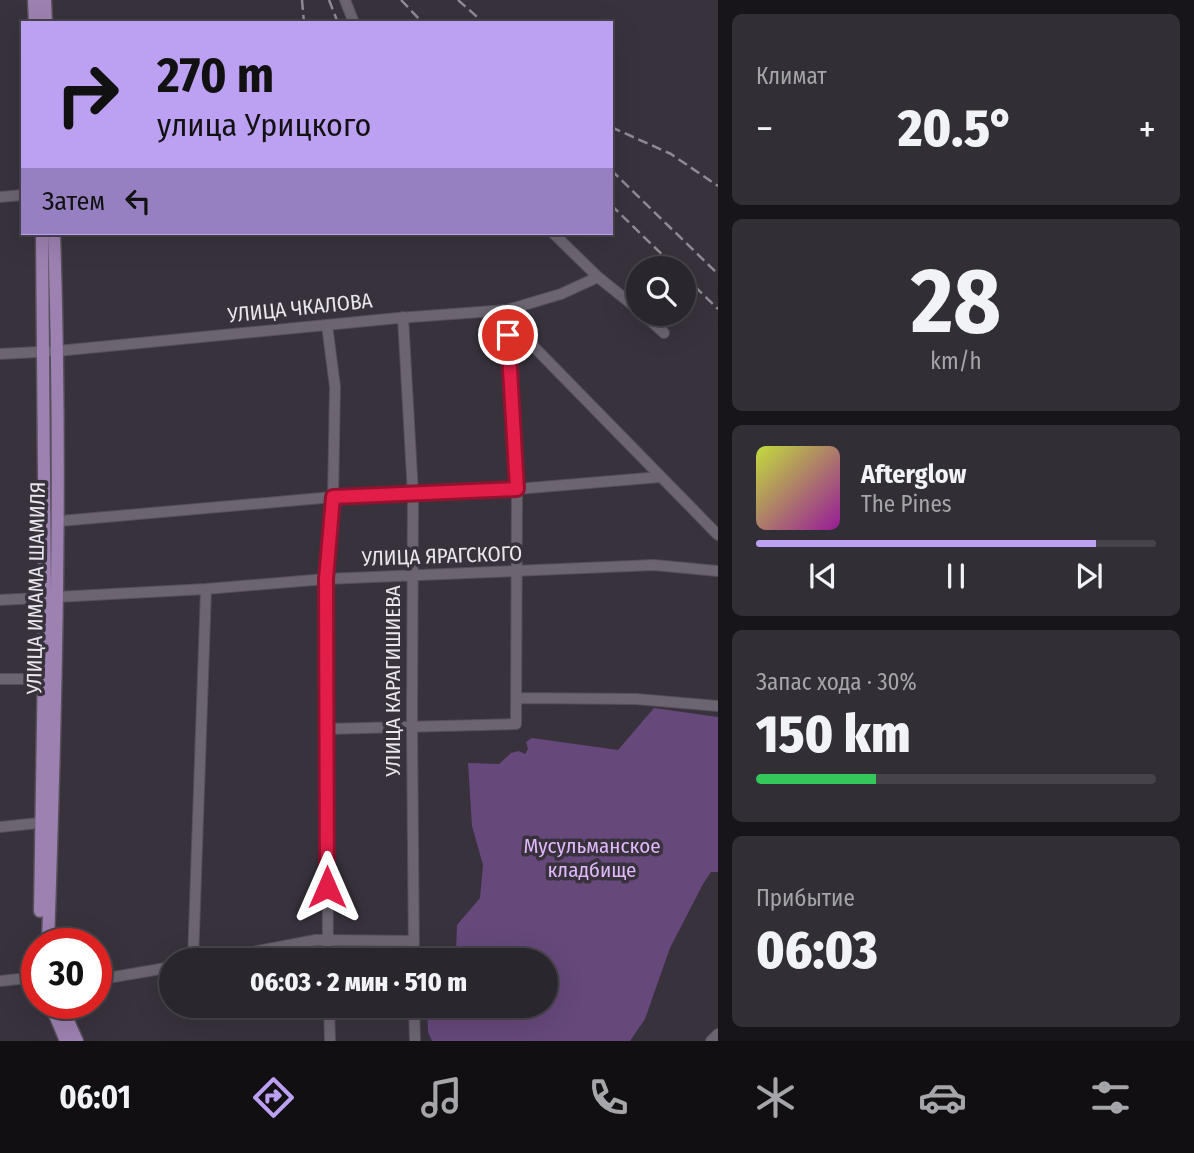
<!DOCTYPE html>
<html lang="ru">
<meta charset="utf-8">
<style>
body{margin:0;font-family:"Fira Sans Condensed",sans-serif;background:#322e36;color:#f1f3f6;height:100vh;display:flex;flex-direction:column;font-size:26px;white-space:nowrap}
*{box-sizing:border-box;margin:0}
p{font-size:23px;color:#a5a5aa}
.icon{flex:none;width:38px;height:38px;fill:none;stroke:currentColor;stroke-width:2;stroke-linecap:round;stroke-linejoin:round}
.map{position:relative;flex:1;overflow:hidden}
.drawer{display:flex;flex-direction:column;gap:14px;padding:14px;background:#171519;width:476px}
.drawer>*{flex:none}
.hud{position:absolute;left:21px;top:21px;width:592px;height:214px;border-radius:0px;box-shadow:0 7px 28px #0002,0 0 0 2px #46434a;background:#bca0f2;color:#111;overflow:hidden}
.tools{position:absolute;left:626px;top:256px;display:grid;gap:14px}
.tools a{display:grid;place-items:center;width:70px;height:70px;border-radius:50%;background:#2a262e;box-shadow:0 7px 28px #0002,0 0 0 2px #46434a;font-size:35px}
.speed{position:absolute;left:21px;top:928px;display:flex;gap:14px;font-size:35px;font-weight:700;text-align:center}
.speed>*{display:grid;place-content:center;width:91px;height:91px;border-radius:50%;background:#2a262e;box-shadow:0 7px 28px #0002,0 0 0 2px #46434a;line-height:1}
.speed .limit{border:10px solid #d22;background:#fff;color:#111}
.pin{position:absolute;display:grid;place-items:center;width:60px;height:60px;color:#fff;margin:-30px;border:4px solid #fff;border-radius:50%;box-shadow:0 2px 7px #0007}
.me{position:absolute;width:77px;margin:-38px;rotate:0deg;stroke-linejoin:round;filter:drop-shadow(0 0 5px #0008)}
.turn{display:flex;align-items:center;gap:24px;height:147px;padding:0 21px;font-size:32px}
.turn .icon{width:91px;height:91px;stroke-width:2.5}
.turn b{display:block;font-size:49px;line-height:60px}
.then{display:flex;align-items:center;height:66px;padding:0 21px;background:#0003;gap:14px;font-size:26px}
.big{font-size:52px;font-weight:800;line-height:1.1}
.drawer .card{flex:1;display:flex;flex-direction:column;justify-content:center;gap:10px;min-width:0;padding:0 24px;border-radius:10px;background:#322e36}
.drawer .dial{align-items:center;gap:0}
.dial b{font-size:91px;line-height:1}
.song{display:flex;align-items:center;gap:21px}
.cover{width:84px;height:84px;border-radius:10px;background:linear-gradient(135deg,hsl(70 70% 55%),hsl(300 70% 35%))}
.played{height:7px;border-radius:4px;background:linear-gradient(90deg,#bca0f2 85%,#46434a 85%)}
.keys{display:flex;justify-content:space-around;direction:ltr}
.heat{display:flex;justify-content:space-between;align-items:center;font-size:38px;direction:ltr}
.charge{height:10px;border-radius:5px;background:linear-gradient(90deg,#34c759 30%,#46434a 0)}
.trip{position:absolute;left:159px;top:948px;width:399px;height:70px;border-radius:35px;background:#2a262e;box-shadow:0 7px 28px #0002,0 0 0 2px #46434a;font-weight:800;line-height:70px;text-align:center}
.tab-bar{display:flex;height:112px;justify-content:space-around;align-items:center;background:#110f12;color:#a5a5aa}
.tab-bar .icon{width:49px;height:49px}
.tab-bar .on{color:#bca0f2}
.tab-bar b{font-size:32px;color:#f1f3f6}
main{display:flex;flex:1;min-height:0}
.map>svg:first-child{display:block}
</style>
<main>
<div class="map">
<svg width="718" height="1041" viewBox="0 0 718 1041">
<rect width="100%" height="100%" fill="#38323d"/>
<path fill="#66487b" d="M654,708l64,9v155h-7l-8,12 -33,64 -25,71 -15,22h-198l-4,-9 -1,-26h119v-45h-116l26,-9 1,-27 23,-27 3,-33 -11,-39 -4,-63 31,1 12,-11 8,-2 6,3 3,-5 -2,-7 6,-4 86,12z"/>
<g fill="none" stroke-linecap="round" stroke-linejoin="round">
<g stroke="#544f58" stroke-width="12">
<path id="minor" d="M345,0l9,23
M0,197l23,-2
M553,233l45,44 41,33
M508,311l28,38 182,186
M642,313l22,20
M403,317l10,177 -1,232 2,235
M327,325l8,62 -2,110 -7,82 2,382
M0,354l57,-3 341,-33 109,-8 54,-16 37,-17
M57,523l3,-2 273,-24 184,-8 143,-12
M0,600l206,-11 120,-10 328,-14 64,6
M0,679h43
M517,698l119,1 82,7
M326,729l190,-5 1,-235 -10,-179
M0,827l48,-5
M193,961l13,-372
M204,961l112,-21 98,1
M96,980l76,-13
M0,981l37,-4
M329,1006l1,35
M414,1006l1,35
M711,1041l7,-7"/>
</g>
<g stroke="#544f58" stroke-width="15">
<path id="major" d="M34,0l1,23
M45,0l1,23
M40,911l5,-313 -3,-365
M48,943c8,-236 14,-474 6,-710
M50,1003l16,38
M60,1003l17,38"/>
</g>
<use href="#minor" stroke="#6c6571" stroke-width="10"/>
<use href="#major" stroke="#9d81b1" stroke-width="12"/>
<path stroke="#8f8a93" stroke-width="2.5" stroke-dasharray="10 5" stroke-linecap="butt" d="M302,0l2,23
M329,0l9,23
M401,0l22,23
M458,0l26,23
M611,127l60,27 47,32
M611,170l107,104
M611,205l65,63
M684,276l34,33"/>
</g>
<g fill="none" stroke-linecap="round" stroke-linejoin="round">
<g stroke="#92132f" stroke-width="18">
<path id="route" d="M327,887l-1,-308 7,-82 184,-8 -9,-154"/>
</g>
<use href="#route" stroke="#e11d48" stroke-width="12"/>
</g>
<g text-anchor="middle" stroke-width="7" stroke-linejoin="round" paint-order="stroke">
<g font-size="21" fill="#eae6ed" stroke="#38323d">
<text transform="translate(300 308) rotate(-6)" y="7">УЛИЦА ЧКАЛОВА</text>
<text transform="translate(442 556) rotate(-2)" y="7">УЛИЦА ЯРАГСКОГО</text>
<text transform="translate(36 588) rotate(-89)" y="7">УЛИЦА ИМАМА ШАМИЛЯ</text>
<text transform="translate(393 681) rotate(-90)" y="7">УЛИЦА КАРАГИШИЕВА</text>
</g>
<g font-size="21" fill="#e0b8fc" stroke="#38323d">
<text x="592" y="853">Мусульманское<tspan x="592" dy="24">кладбище</tspan></text>
</g>
</g>
</svg>
<div class="tools">
<a><svg class="icon" aria-label="search" viewBox="0 0 24 24"><circle cx="10" cy="10" r="6"/><path d="M15 15l6 6"/></svg></a>
</div>
<div class="speed"><div class="limit">30</div></div>
<div class="pin" style="left:508px;top:335px;background:#d93025"><svg class="icon" aria-label="arrive" viewBox="0 0 24 24"><path d="M6 21V4h12l-3 4 3 4H6"/></svg></div>
<svg class="me" style="left:327px;top:887px" viewBox="-20 -20 40 40"><path d="M0-17L14 15 0 8-14 15z" fill="#e11d48" stroke="#fff" stroke-width="4"/></svg>
<div class="trip">06:03 · 2 мин · 510 m</div>
<div class="hud">
<div class="turn"><svg class="icon" aria-label="right" viewBox="0 0 24 24"><path d="M7 20v-9h11M14 6l5 5-5 5"/></svg><div><b>270 m</b>улица Урицкого</div></div>
<div class="then">Затем<svg class="icon" aria-label="left" viewBox="0 0 24 24"><path d="M17 20v-9H6M10 6l-5 5 5 5"/></svg></div>
</div>
</div>
<section class="drawer">
<div class="card"><p>Климат</p>
<div class="heat"><a>−</a><b class="big">20.5°</b><a>+</a></div>
</div>
<div class="card dial"><b>28</b><p>km/h</p></div>
<div class="card">
<div class="song"><i class="cover"></i><div><b>Afterglow</b><p>The Pines</p></div></div>
<div class="played"></div>
<div class="keys"><svg class="icon" aria-label="previous" viewBox="0 0 24 24"><path d="M18 5L8 12l10 7zM5 5v14"/></svg><svg class="icon" aria-label="pause" viewBox="0 0 24 24"><path d="M8 5v14M16 5v14"/></svg><svg class="icon" aria-label="next" viewBox="0 0 24 24"><path d="M6 5l10 7-10 7zM19 5v14"/></svg></div>
</div>
<div class="card"><p>Запас хода · 30%</p><b class="big">150 km</b><div class="charge"></div></div>
<div class="card"><p>Прибытие</p><b class="big">06:03</b></div>
</section>
</main>
<nav class="tab-bar">
<b>06:01</b>
<svg class="icon on" aria-label="directions" viewBox="0 0 24 24"><path d="M12 3l9 9-9 9-9-9zM9 14v-3h6M13 9l2 2-2 2"/></svg>
<svg class="icon" aria-label="music" viewBox="0 0 24 24"><path d="M9 18V5l10-2v13"/><circle cx="6" cy="18" r="3"/><circle cx="16" cy="16" r="3"/></svg>
<svg class="icon" aria-label="phone" viewBox="0 0 24 24"><path d="M5 4h4l2 5-3 2q2 4 5 5l2-3 5 2v4C11 20 4 13 5 4z"/></svg>
<svg class="icon" aria-label="climate" viewBox="0 0 24 24"><path d="M12 3v18M4 7l16 10M4 17L20 7"/></svg>
<svg class="icon" aria-label="car" viewBox="0 0 24 24"><path d="M5 17H2v-5l4-1 3-4h7l3 4 3 1v5h-3M9 17h6M6 11h13"/><circle cx="7" cy="17" r="2"/><circle cx="17" cy="17" r="2"/></svg>
<svg class="icon" aria-label="filters" viewBox="0 0 24 24"><path d="M4 7h16M4 17h16"/><circle cx="9" cy="7" r="2"/><circle cx="15" cy="17" r="2"/></svg>
</nav>
